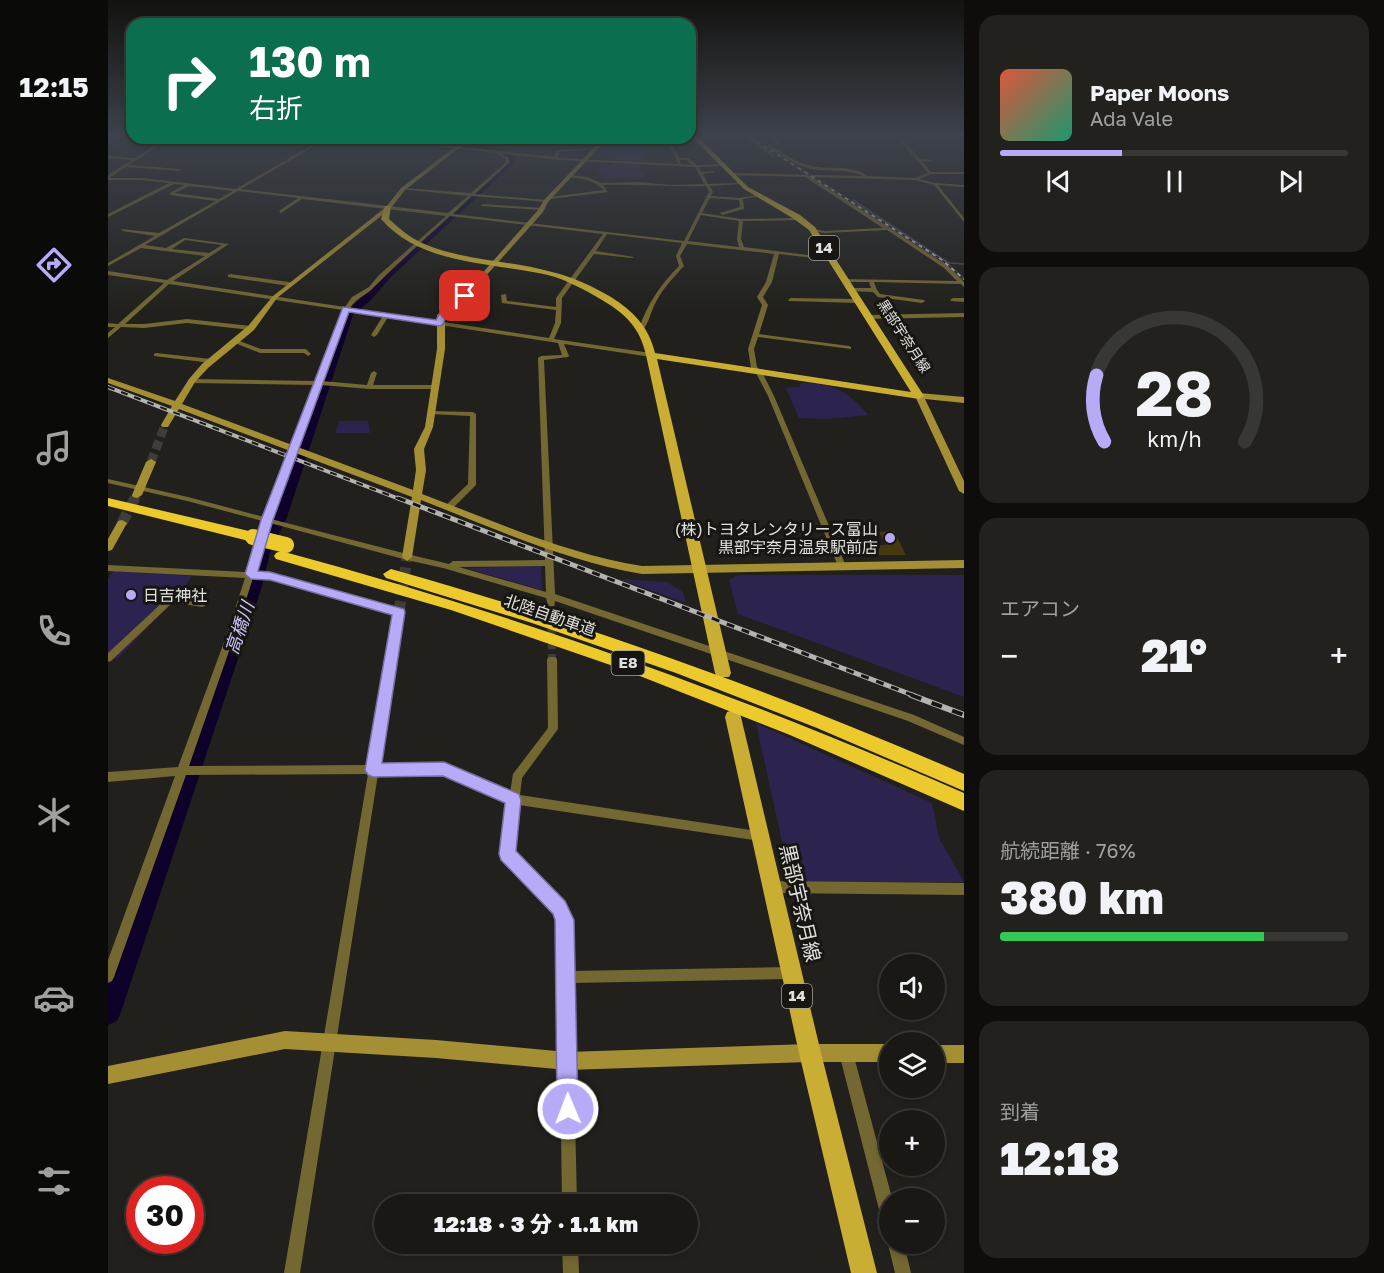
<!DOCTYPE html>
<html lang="ja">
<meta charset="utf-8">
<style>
body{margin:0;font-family:"Golos Text","Noto Sans JP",sans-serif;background:#22211e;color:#f1f3f6;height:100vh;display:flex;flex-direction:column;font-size:22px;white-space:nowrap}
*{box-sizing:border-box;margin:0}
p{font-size:20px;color:#9fa0a0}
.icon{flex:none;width:33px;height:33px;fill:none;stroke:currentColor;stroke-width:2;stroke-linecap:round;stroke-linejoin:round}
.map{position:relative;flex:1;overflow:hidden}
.drawer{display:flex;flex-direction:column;gap:15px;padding:15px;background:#0e0d0c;width:420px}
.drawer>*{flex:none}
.guide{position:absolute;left:18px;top:18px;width:570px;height:126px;border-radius:18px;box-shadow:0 3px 9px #0003,0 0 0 2px #373734;background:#0b6e4f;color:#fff;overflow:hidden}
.controls{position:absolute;left:771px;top:954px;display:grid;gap:12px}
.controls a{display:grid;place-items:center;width:66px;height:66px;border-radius:50%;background:#191815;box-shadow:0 3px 9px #0003,0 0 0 2px #373734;font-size:30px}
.speed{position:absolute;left:18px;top:1176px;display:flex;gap:12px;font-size:30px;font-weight:700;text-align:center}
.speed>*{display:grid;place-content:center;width:78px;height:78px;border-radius:50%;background:#191815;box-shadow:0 3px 9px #0003,0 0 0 2px #373734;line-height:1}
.speed .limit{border:9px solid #d22;background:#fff;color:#111}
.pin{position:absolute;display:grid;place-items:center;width:51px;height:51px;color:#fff;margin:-26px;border-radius:12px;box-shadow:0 3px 9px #0006}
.me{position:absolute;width:66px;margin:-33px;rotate:359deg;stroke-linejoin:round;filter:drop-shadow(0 0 4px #0008)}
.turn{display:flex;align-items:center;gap:21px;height:126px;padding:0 24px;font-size:27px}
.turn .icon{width:78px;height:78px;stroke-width:2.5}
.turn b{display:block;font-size:42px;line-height:51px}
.big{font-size:45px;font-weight:800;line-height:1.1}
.drawer .tile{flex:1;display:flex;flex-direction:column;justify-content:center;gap:9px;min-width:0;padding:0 21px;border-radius:18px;background:#22211e}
.drawer .dial{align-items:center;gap:0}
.dial svg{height:156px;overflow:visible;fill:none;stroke:#373734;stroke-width:7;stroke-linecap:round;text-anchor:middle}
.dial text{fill:#f1f3f6;stroke:none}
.song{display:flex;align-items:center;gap:18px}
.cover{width:72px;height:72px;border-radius:9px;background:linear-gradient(135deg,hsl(10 70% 55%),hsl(160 70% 35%))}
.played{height:6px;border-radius:3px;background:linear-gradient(90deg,#b7abf8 35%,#373734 35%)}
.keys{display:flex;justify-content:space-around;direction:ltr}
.heat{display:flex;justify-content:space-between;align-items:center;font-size:33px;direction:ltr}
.charge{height:9px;border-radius:4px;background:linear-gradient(90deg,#34c759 76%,#373734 0)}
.trip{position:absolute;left:266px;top:1194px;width:324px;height:60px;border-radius:30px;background:#191815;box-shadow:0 3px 9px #0003,0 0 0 2px #373734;font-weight:800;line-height:60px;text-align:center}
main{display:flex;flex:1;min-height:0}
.dock{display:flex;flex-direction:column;width:108px;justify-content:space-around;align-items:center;background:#0a0a08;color:#9fa0a0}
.dock .icon{width:42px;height:42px}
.dock .active{color:#b7abf8}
.dock b{font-size:27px;color:#f1f3f6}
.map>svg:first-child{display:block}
</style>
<main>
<nav class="dock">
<b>12:15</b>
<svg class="icon active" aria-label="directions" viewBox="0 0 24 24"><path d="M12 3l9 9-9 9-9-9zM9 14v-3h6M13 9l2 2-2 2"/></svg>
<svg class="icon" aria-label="music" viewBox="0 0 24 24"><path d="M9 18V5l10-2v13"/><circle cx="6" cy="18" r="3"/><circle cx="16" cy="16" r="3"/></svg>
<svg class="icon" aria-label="phone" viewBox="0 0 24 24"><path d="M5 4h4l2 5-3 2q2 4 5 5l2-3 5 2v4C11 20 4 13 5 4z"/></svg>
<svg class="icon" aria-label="climate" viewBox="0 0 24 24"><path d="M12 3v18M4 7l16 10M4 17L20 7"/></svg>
<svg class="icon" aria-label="car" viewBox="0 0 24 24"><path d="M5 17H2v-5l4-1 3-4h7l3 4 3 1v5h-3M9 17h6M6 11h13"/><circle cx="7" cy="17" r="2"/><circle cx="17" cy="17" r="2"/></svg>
<svg class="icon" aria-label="filters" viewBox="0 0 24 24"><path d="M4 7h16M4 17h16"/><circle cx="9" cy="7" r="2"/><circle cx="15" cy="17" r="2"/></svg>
</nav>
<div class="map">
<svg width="856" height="1273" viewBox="0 0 856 1273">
<rect width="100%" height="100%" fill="#21201c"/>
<path fill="#2d234f" d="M501,138h32l4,15 -5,10 -28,-2 4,-6 -18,-3z
M506,162l23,2 9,13 -38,2 -9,-6v-6l15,-2z
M693,383c31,0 48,8 67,32l-43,4 -26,-1 -13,-30 14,-1z
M232,421h28l2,12h-35z
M433,566l1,24 -76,-22z
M6,571l78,5 -16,22 -57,59 -11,5v-83z
M630,575h226v122l-226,-83 -9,-34z
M511,579l48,3 16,10 3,11z
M648,723l176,80 7,35 25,44 -173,1z"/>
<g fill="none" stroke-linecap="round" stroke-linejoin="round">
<path stroke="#4c435f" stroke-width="1.5" d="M745,200l96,63 15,1"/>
<path fill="#0d0029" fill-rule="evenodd" d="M265,138h27l93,9 21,10 1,5 -124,115 -21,24 -17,14 -66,202 -17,36 -8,33 -141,426 -4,9 -9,4v-50l138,-389 8,-33 17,-36 72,-203 19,-17 21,-24 124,-112 -16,-10z"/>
</g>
<path fill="#44390e" d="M786,531l12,24h-34l-4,-10h18l-7,-13z"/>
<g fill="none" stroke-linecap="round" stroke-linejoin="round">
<path stroke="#3e3d39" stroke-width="8" stroke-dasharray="8 4.5" stroke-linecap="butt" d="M443,604l1,55"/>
<path stroke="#3e3d39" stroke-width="9" stroke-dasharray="9 4.5" stroke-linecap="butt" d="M43,462l14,-37
M26,500l3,-5"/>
<path stroke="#3e3d39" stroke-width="11" stroke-dasharray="11 6" stroke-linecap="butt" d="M14,523l13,-25
M291,612l8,-55"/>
<path fill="#736732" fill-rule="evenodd" d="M634,135h4l30,21 -3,1z
M663,135h4l4,9 -7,2c12,8 25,17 39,20 18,4 41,-2 56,10l48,2 13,-5 -33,-38h4l21,24 13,1 -1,2 -10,-1 9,11h33v2h-33l-12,5 16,4 29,2v2l-26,-2 26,33v4l-30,-37 -19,-5 -104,-3 137,89 16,16v5l-3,-3 -87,-2 3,8 3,4 44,6 1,1 -3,2 -44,-6 -5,-5 -24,-1v-2l2,-1h20l-2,-6h-25l-2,-1v-2l115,2 -13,-13 -57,-38 -62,3 -14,-2 2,-2 12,2 58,-3 -78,-51 -76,-2 1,-2 133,3c-17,-8 -35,-4 -52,-7 -16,-4 -30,-14 -43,-22v-2l7,-2z
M607,137l1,2 -47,3 9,12 1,4h9l9,7 26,-1 -1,2 -23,1 2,5 12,-1 2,1 -12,2 5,10 33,-1 2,1 -33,2 3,6 -2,4 28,2 19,-3 2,1 -17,3 1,10 -22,6 -2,-2 20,-6 -1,-7 -29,-2 -8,15 39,6 61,-1 -2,2 -57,1 -2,18 3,8 87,11 2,1 -2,1 -52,-6 -7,28 -9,15 5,8 -9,29 90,12 2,1v2l-93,-12 -4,12 3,18 5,5 12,24 72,170 -4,3 -4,-3 -70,-170 -12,-23 -5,-5 -3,-19 14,-44 -5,-8 9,-15 8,-28 -87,-10 -7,12 4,10c-10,11 -20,21 -27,34 -6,10 -8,24 -15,31l-3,-2c8,-25 22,-45 40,-63l-3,-10 6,-13 -75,-9 -11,17 38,6 -2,1 -38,-4 -32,44 -1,25 -7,16 97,14 3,2 -3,2 -87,-13 5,12 -1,1 -24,3 11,234 359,121 50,22v8l-56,-24 -353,-120 -1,5h-6l-2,-8 -103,-30 -36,-8 -137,-37 -15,49 15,1 129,36 4,3 -24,153h65l66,28 3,-19 35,-46 -1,-69 2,-2h6l2,2 1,70 -36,49 -2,17 244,37 2,4 -2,4 -4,1 -241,-36 -6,47 50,51 7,17 1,51 220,-4 4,2 2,4 -2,4 -4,2 -219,4 5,221h-15l-4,-284 -4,-9 -51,-53 -2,-4 7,-52 -65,-29 -65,1 -78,499h-16l84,-499 -182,1 -72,202 -2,4 -4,2v-23l67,-184 -67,6v-10l70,-5 49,-133 18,-56 -137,-7v-6l138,7 17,-51 -76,-20 -79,-18v-4l80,18 76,20 51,-132 -123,-2 -3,-2 3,-2 124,2 27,-71 -174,-26 -44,40h19l43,-5 64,7 3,2 -3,2 -64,-7 -43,5 -23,-1 -13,11v-5l7,-6h-7v-4l10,1 46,-41 -56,-8v-4l59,9 38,-24 -64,-8 -33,18v-3l47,-27 -32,-5 -2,-2 38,4 57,-32 -46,-6v-2l14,-8 -10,-1 -66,33v-3l61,-31 -28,-3h-33v-5l24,-15 -24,-2v-2l27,2 32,-20h4l-42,27 51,4 1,2 -55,-4 -17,11h32l95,11 88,-51h5l-88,51 207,24 20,-17 -67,-7 2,-1 68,5 35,-31 -1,-3 -10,-6 -131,-15 130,12 60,7 1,-6 2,-1 40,-3 1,2 -39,3 -1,6 120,6 -4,-10 -8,-14zM394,154l58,6 135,7 9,17 -34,1 -32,-3 -37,1 -14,-6 -16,-2 -1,2c13,2 24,3 34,13l-55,7 1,2 58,-7 -5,-7c35,-1 68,2 103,1l3,6 -25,49 -231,-27 19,-18 76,6 -2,-2 -71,-6 35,-32 -2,-5zM571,160h7l6,5 -11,-1zM81,186l44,5 -14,8 -44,-6zM130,191l60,7 -19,13 2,2 21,-14 144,17 -67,59 -10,12 -17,10 -7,10 -172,-26 56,-37 -45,-6 -18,10 -21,-3zM593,215l38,6 -2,18 2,8 -51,-6zM342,216l153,18 -47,64v9l-49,-6 -1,-7 -5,1 1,8 54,7 -1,13 -6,15 -199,-30c8,-12 16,-12 24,-21 25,-25 51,-48 76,-71zM77,240l37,5 -13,8 -37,-4zM240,311l35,5 -12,19 3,2 3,-2 11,-18 170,26 4,12 -21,1 -3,2 7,202 -92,1 -4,3 -42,-10 -136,-35 50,-134 48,4h66l3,-2 -3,-2h-62l4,-12 -3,-2 -3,2 -4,12 -45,-4zM437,566l1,26 -87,-25zM145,578l17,1 124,35 -25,151 -180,1 46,-132z
M375,204l59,4 2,1 -2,1 -61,-4z
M122,274l59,8 3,2 -3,2 -61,-9v-2z
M683,298l67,1 3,2 -3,2 -69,-2 -1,-1z
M845,298h11v4l-13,-1 -1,-1z
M856,313v4l-96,2 -3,-2 3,-2z
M129,340l24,9h45l5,5 -3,2 -4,-3h-44l-25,-10 -1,-1z
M48,353l55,6 3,2 -3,2 -57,-7v-2z
M323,411l42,1 3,2v71l-24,24h-6v-4l22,-21 2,-68 -41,-2v-2z
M66,597l29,4 4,3 -4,3 -28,-4 -5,2 -59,56 -3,1v-9l56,-52z
M664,881l192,2v12l-192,-2 -4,-2 -2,-4 2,-4z
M738,1046l5,2 2,5 39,145h-2v30l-5,-2 -3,-5 -43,-168 2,-5z
M782,1241v3h14l7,29h-16l-7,-29z
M454,1244h16l1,29h-16z"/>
<path fill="#a48f35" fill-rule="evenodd" d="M359,138h5l-67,52 -15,19 -113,89 -23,32 -46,38 -13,14 -13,22 231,86 3,-20 -2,-21 11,-22 12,-78v-34l26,-20 75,-85 6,-10 59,-62h5l-60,64 -5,10 -76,85 -22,19v33l-12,78 -9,22 2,21 -4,24c72,27 144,60 220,72l322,-6v8l-322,6c-77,-13 -149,-46 -221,-74l-9,57 -5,4 -5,-4 10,-60 -233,-88 -11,18h-6l-1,-2 11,-19 -64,-23v-5l67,23 14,-22 13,-15 46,-38 25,-30 113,-89 15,-19z
M811,393l45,4v6l-39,-4 39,82v13l-5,-3 -44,-95z
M43,459l5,3 -14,33 -5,3 -4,-1 -1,-2 14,-33z
M14,520l5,3 -15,27 -4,1v-12l10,-18z
M177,1031l151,9 131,12 243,-8h80v18h-80l-243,8 -131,-12 -151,-9 -177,35v-18z
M826,1045h30v18h-30z"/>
<path fill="#caae33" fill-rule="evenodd" d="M582,135h6l52,52 52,28 15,12 109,169 -5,3 -262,-40 74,314 -2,4h-12l-2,-4 -69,-318c-6,-27 -20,-41 -44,-55 -17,-10 -35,-20 -54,-25 -56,-13 -126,-9 -167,-56l4,-13h6l-2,13c10,9 20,18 33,24 41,18 87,17 130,29 21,5 40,14 59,25 22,14 38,30 44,56l256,39 -102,-162 -15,-11 -50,-30z
M625,710l6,2 2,5 80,336 56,220h-26l-52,-220 -74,-336 2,-5z"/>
<path fill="#ecca2d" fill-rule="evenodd" d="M0,498l145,34 7,5 -7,5 -145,-36z
M173,551c237,64 458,144 683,242v18l-174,-76 -168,-66 -171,-59 -175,-51 -2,-3 2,-3z
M283,569c196,55 386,124 573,205v17l-147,-63 -141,-55 -144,-50 -146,-45 -3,-4z"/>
<g stroke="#b3b3af" stroke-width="2">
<path id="rail-far3" d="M639,135l195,125 22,19"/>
</g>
<g stroke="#b3b3af" stroke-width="4">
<path id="rail-far2" d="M0,387l294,113"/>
</g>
<g stroke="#b3b3af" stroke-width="5">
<path id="rail-far1" d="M290,498l517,198"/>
</g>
<g stroke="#b3b3af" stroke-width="6">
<path id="rail" d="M803,695l53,20"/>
</g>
<use href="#rail-far3" stroke="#171613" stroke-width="1.5" stroke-dasharray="4" stroke-linecap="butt"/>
<use href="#rail-far2" stroke="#171613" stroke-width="2" stroke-dasharray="7" stroke-linecap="butt"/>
<use href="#rail-far1" stroke="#171613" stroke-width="3" stroke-dasharray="8" stroke-linecap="butt"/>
<use href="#rail" stroke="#171613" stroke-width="4" stroke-dasharray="11" stroke-linecap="butt"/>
<path stroke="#ecca2d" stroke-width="16" d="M145,537l33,8"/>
</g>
<linearGradient id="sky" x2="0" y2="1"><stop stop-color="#12120f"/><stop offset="0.43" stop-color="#3d424b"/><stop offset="1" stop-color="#3d424b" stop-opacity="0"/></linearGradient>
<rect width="856" height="313" fill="url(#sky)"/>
<path fill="#b7abf8" stroke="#776fa1" stroke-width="1.5" d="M354,294l7,2c-10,9 -23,13 -25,27l-4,3 -91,-14 -76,208 -15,51 12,1 134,37 1,3 -23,151 62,-1 75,32 2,6 -5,51 49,50 9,19 4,189 -3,8 -7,3 -8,-3 -3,-8 -2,-189 -2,-6 -52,-54 -2,-6 6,-51 -62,-27 -70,1 -5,-2 -3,-5 27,-155 -122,-35 -19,-1 -6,-5 16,-54 82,-213 93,13 7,-13z"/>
<g fill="#b7abf8" stroke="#171613" stroke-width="2">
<circle cx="782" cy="538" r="6"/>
<circle cx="23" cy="595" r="6"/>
</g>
<g text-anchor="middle" stroke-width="6" stroke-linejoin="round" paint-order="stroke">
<g font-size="14" fill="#e0e0dd" stroke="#171613">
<text transform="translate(796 336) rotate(57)" y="5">黒部宇奈月線</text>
</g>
<g fill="#171613" stroke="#a4a3a0" stroke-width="1.5">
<rect x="701" y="236" width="30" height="24" rx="4.5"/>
<rect x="503.5" y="651" width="33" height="24" rx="4.5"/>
<rect x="674" y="984" width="30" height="24" rx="4.5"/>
</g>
<g font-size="15" font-weight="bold" fill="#e0e0dd">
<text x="716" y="253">14</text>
<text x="520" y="668">E8</text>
<text x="689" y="1001">14</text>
</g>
<g font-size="16" fill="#e0e0dd" stroke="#171613" text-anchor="end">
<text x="770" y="535">(株)トヨタレンタリース富山<tspan x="770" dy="18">黒部宇奈月温泉駅前店</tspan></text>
<text x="35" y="601" text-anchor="start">日吉神社</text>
</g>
<g font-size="16" fill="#e0e0dd" stroke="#171613">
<text transform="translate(442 615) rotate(19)" y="6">北陸自動車道</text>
</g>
<g font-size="18" font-style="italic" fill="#cbc3fc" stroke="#171613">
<text transform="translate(132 628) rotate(-71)" y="6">高橋川</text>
</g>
<g font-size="20" fill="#e0e0dd" stroke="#171613">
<text transform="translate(692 903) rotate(77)" y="7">黒部宇奈月線</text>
</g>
</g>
</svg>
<div class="controls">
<a><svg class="icon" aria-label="sound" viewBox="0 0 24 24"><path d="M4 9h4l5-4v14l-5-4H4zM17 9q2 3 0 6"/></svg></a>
<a><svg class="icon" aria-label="layers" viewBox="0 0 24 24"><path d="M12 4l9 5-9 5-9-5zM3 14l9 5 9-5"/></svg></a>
<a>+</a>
<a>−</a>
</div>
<div class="speed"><div class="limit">30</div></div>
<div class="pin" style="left:357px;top:296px;background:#d93025"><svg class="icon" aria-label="arrive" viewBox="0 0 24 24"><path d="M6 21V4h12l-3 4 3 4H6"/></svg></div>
<svg class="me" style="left:460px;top:1109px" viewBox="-20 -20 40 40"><circle r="17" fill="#b7abf8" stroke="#fff" stroke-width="3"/><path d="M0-11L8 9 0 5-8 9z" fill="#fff"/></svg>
<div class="trip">12:18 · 3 分 · 1.1 km</div>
<div class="guide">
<div class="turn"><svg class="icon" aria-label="right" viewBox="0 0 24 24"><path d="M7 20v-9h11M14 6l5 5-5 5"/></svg><div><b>130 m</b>右折</div></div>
</div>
</div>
<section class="drawer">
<div class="tile">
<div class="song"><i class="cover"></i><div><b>Paper Moons</b><p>Ada Vale</p></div></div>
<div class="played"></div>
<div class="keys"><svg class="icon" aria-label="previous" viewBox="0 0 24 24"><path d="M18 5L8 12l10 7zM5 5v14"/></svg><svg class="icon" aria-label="pause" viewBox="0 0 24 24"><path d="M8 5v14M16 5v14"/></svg><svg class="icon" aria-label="next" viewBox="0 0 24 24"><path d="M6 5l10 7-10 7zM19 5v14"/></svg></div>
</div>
<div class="tile dial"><svg viewBox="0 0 100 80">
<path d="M14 69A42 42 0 1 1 86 69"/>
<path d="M14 69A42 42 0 0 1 10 35" stroke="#b7abf8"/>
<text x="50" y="56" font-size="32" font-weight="700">28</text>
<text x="50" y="72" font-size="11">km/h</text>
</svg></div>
<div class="tile"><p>エアコン</p>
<div class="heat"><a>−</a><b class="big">21°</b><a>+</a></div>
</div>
<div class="tile"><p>航続距離 · 76%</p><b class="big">380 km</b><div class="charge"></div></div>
<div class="tile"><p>到着</p><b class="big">12:18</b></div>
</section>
</main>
